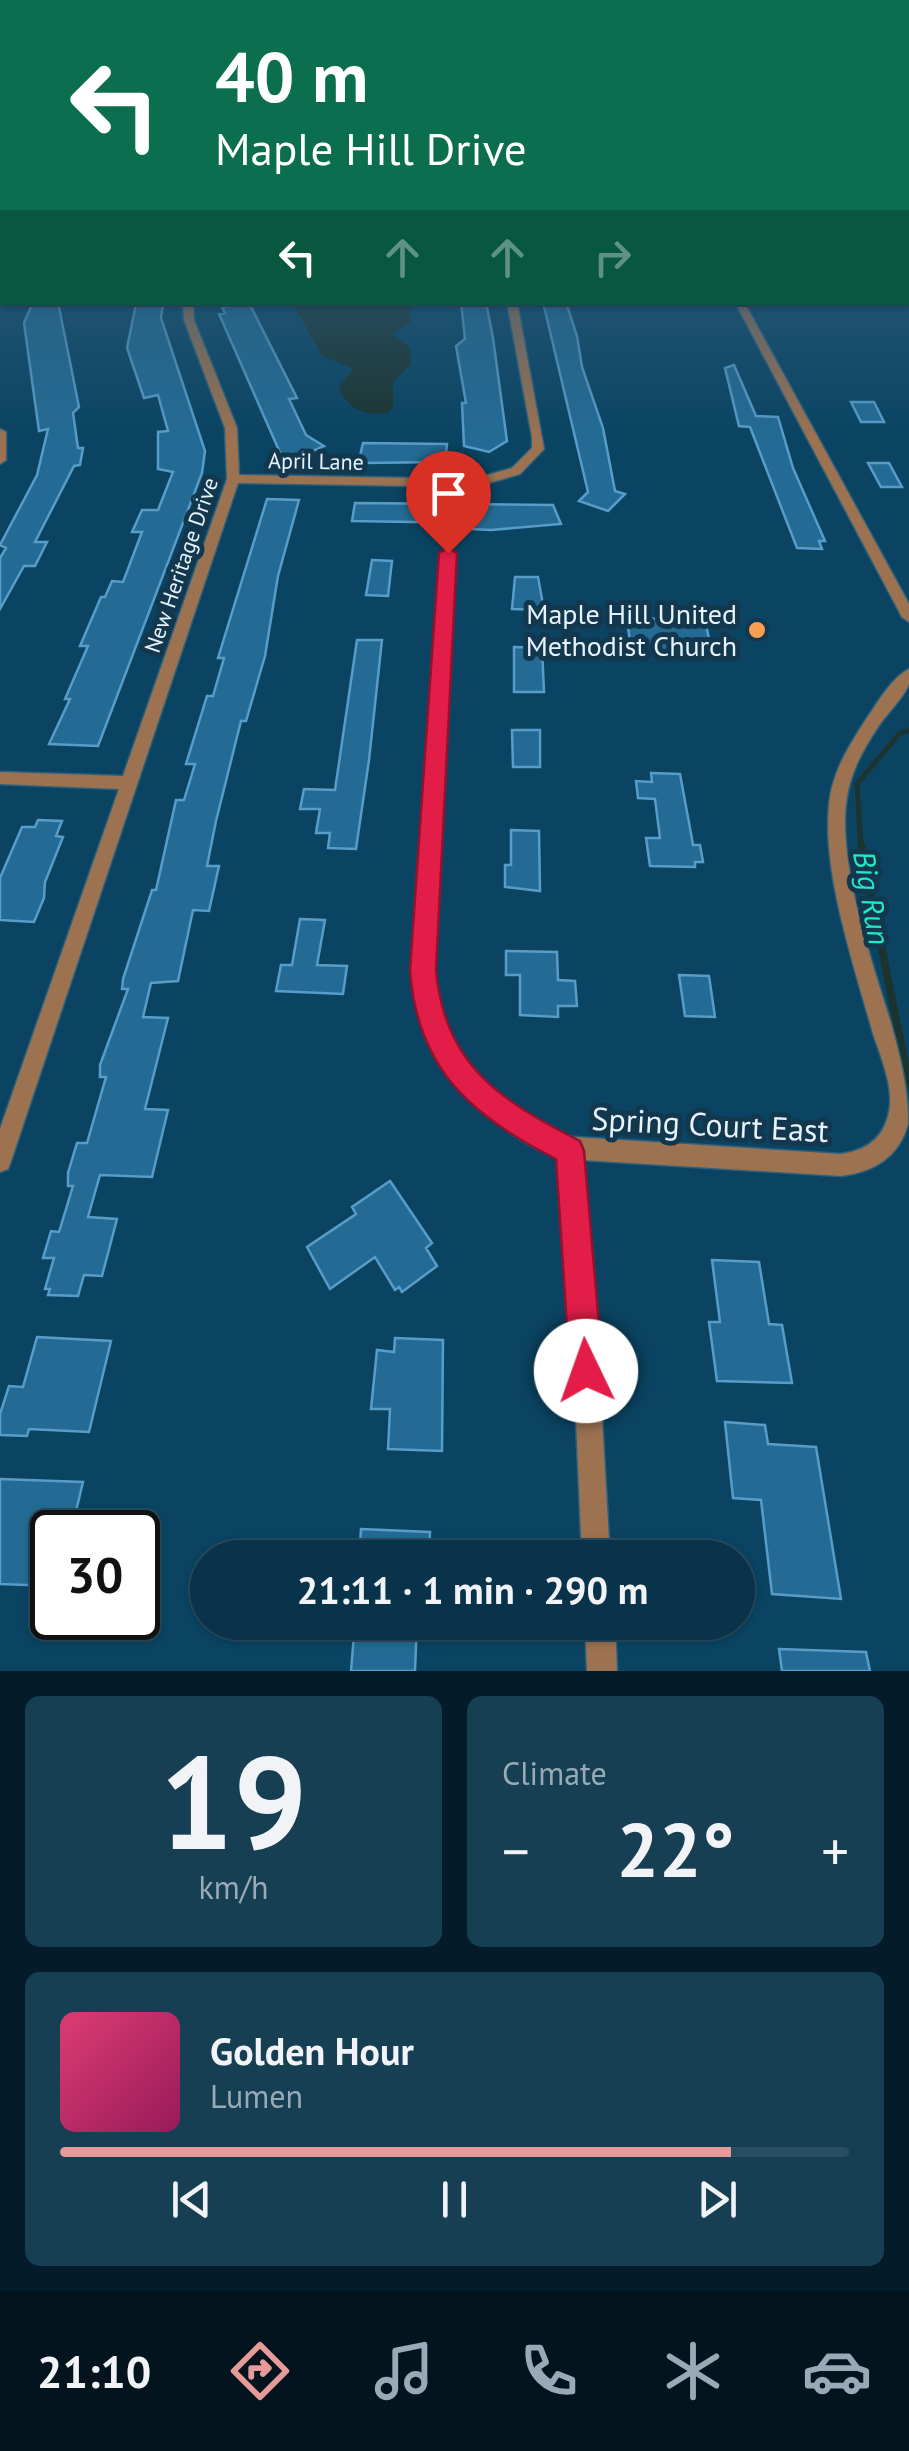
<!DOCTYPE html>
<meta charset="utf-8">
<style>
body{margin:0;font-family:"PT Sans",sans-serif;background:#163f54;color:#f1f3f6;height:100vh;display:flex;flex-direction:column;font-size:38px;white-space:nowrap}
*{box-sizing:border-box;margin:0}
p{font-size:32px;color:#98aab5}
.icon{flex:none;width:55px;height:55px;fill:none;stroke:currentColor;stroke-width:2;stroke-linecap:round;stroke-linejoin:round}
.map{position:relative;height:1671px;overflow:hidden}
.side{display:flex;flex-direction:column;gap:25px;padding:25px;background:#041c29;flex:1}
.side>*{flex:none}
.guide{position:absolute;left:0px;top:0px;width:910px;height:305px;box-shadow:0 2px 8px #0004,0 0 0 2px #294e62;background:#0b6e4f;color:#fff;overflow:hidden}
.speed{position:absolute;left:30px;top:1510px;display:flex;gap:20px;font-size:50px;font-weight:700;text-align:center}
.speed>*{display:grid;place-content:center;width:130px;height:130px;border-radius:50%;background:#08334a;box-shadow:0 2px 8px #0004,0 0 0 2px #294e62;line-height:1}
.speed .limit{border:5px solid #111;border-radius:15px;background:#fff;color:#111}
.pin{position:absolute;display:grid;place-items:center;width:85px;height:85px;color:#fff;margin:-102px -42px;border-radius:50% 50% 50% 0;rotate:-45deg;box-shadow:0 0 10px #0007}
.pin .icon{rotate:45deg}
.me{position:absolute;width:110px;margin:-55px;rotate:357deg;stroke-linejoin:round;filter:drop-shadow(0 0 8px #0008)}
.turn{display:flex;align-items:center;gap:35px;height:210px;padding:0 50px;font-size:45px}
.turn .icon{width:130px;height:130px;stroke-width:2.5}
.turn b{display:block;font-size:70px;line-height:85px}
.lanes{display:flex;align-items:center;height:95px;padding:0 50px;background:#0003;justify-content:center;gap:50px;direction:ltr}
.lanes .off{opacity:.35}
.big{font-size:75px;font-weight:800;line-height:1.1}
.side .tile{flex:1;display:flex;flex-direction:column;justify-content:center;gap:15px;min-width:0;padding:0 35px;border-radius:15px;background:#163f54}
.side .dial{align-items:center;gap:0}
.dial b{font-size:130px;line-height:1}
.song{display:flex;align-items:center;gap:30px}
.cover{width:120px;height:120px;border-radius:15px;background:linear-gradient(135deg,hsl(340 70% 55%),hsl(330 70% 35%))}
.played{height:10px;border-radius:5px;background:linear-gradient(90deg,#e69b98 85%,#294e62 85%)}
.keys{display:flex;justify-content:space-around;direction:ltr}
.heat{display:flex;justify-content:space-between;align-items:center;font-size:55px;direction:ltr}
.side .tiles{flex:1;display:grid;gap:25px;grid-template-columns:1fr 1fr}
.tile:last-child{grid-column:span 2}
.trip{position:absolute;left:190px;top:1540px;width:565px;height:100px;border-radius:50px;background:#08334a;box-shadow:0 2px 8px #0004,0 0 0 2px #294e62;font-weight:800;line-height:100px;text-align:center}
.dock{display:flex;height:160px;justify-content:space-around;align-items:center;background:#03141e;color:#98aab5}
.dock .icon{width:70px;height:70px}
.dock .active{color:#e69b98}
.dock b{font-size:45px;color:#f1f3f6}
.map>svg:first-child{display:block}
</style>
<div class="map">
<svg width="909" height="1671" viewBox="0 0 909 1671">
<rect width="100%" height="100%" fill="#0a4462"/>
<path fill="#1c342f" d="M293,303h117l1,19 -19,12 18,13 1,17 -18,18v25l-5,6c-22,3 -42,-4 -49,-26l15,-18 -32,-13z"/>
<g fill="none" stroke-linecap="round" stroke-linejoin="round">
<path stroke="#1c342f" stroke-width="5" d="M861,848l-4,-64 42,-50 10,-4"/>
<path stroke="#1c342f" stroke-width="8" d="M861,845l48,239"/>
</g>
<path fill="#236b94" stroke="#589cc8" stroke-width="2.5" d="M33,302h25l21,105 -6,6 5,35h5l-3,17 -6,1 -39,76h12l-12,24h-11l-24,43v-51l6,-10 -6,-3 37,-70 11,-46 -9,2 -15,-108z
M461,302h25l7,36 14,103 -18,11 -25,-6 -2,-43h4l-10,-57 9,-7z
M543,302h23l11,34 5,31 21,61 12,63 10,3 -17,17 -29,-10 9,-9z
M163,303l-2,15 44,133 -3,22 -104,273 -49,-2 21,-45h-5l23,-53h-8l21,-49h4l7,-16 11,1 19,-50h-10l10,-22h16l15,-38 -15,-3v-37l10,-1 -10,-36 -14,3 -17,-50 9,-44z
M249,303l48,95 -8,1 17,36 18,11 -39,18 -66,-150 6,-1 -3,-6z
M734,365l22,51 22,1 15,51 32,73h-6l3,8 -25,-1 -47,-121 -11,-1 -14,-58z
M851,402h23l10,20h-23z
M363,443l84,1 -2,18 -81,1 -5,-3z
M868,463h21l13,24h-21z
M267,499l32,1 -21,76 -13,80 -19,65h-5l-25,100 -9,45h12l-10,45 -16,-1 -15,71 -27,2 -8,34 25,1 -23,91 23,1 -16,67 -52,-2 -12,42 29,2 -15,57 -18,-1 -6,21 -30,-1 2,-6h-5l9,-31h-11l8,-27 8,1 14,-46h-5v-13l9,-30h10l19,-66h-6v-12l28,-76h-6l1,-10 29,-89h4l20,-90h8l11,-36h-9l21,-68h6l11,-38h-6z
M355,503l198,2 8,19 -70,6 -21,-1v-6l-118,-2z
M372,560l20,1 -4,35 -22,-1z
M515,577h23l6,33 -32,-1z
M627,618l78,2 7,33 -51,-1 -2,-8 -29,-1z
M357,640h25l-13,120 -13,89 -28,-1 2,-15h-14l4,-24h-20l4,-20 31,1z
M514,647l28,1 2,44h-30z
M512,730h28v37h-27z
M651,773l29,1 12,65 1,6h7l3,17h-8v5l-45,-1 -4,-28h14l-5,-39 -17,-1 -2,-17 16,1z
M38,820l24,1 -6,15 7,1 -18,45 -1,16 -10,24 -34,-2v-42l22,-51h13z
M511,830l28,1 1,60 -35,-4v-22h6z
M300,919l25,1 -8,45 30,1 -4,28 -67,-3 5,-26h11z
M506,951l51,1 1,28 17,1 2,25h-19v11l-38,-2v-40h-14z
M679,975l30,1 6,41 -30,-1z
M390,1181l42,62 -6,5 11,18 -35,26 -3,-5 -4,3 -20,-33 -45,32 -23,-42 49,-33 -4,-7z
M712,1260l47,2 10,62 13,1 10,58 -75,-2 -8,-59h11z
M37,1337l74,4 -22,91 -60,-3 -2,7 -27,-1v-21l9,-28 14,1z
M395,1338l48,2 -1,111 -54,-2 2,-40h-19l6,-59 17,2z
M725,1422l40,3 3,19 48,3 25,152 -69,-5 -11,-94 -28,-2z
M0,1479l83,3 -12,50h-19v54l-52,-2z
M361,1529l69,3 -1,26h-70z
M355,1622h62l-2,49h-64z
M779,1649l87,3 4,19h-88z"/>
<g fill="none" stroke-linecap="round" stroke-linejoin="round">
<g stroke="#2d607b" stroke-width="3">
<path id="minor" d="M0,221h2v4h-2z
M2,292v9l-2,1v-9z
M183,302h10l1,18 43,108 2,47 235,4 38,-11 20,-20v-11l-25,-135h10l27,147 -24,25 -45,13 -237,-4 -227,678 -3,8 -8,3v-43l119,-340 -119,-5v-12l123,4 104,-297 -2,-51 -41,-108z
M735,302h9l165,302v18l-7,-5z
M0,429l6,3v28l-6,4z
M448,549l7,4 -22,417c4,19 5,44 12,62 21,47 71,80 114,104l282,18c29,-4 46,-19 49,-49 2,-24 -11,-52 -18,-75 -18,-64 -50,-159 -43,-225 3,-32 19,-58 36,-84 11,-16 27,-44 44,-52 0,5 0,10 0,15 -4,12 -24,32 -31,43 -16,24 -29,48 -32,77 -7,63 25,155 44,216 9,32 19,70 18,104 -9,33 -34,48 -67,52l-259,-16 11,99 17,299h-28l-13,-299 -9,-101c-49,-14 -121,-77 -135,-126 -6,-20 -8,-42 -12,-62l28,-417z
M585,1622h30l2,49h-30z"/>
</g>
<use href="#minor" fill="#9c7251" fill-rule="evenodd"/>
</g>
<linearGradient id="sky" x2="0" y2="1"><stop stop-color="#062536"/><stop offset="0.47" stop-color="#2d5c7c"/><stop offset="1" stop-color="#2d5c7c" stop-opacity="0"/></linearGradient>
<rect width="909" height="438" fill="url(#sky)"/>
<path fill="#e11d48" stroke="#92132f" stroke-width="2.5" d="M448,548l9,5 -21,417c8,95 65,131 144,171l4,10 19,220 -5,12 -12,5 -11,-5 -5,-12 -14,-212c-84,-43 -139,-89 -146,-189l29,-417z"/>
<circle fill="#fb9e50" stroke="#13384e" stroke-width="4" cx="757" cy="630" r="10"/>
<g text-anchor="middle" stroke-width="10" stroke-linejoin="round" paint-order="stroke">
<g font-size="22" fill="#e6f3fd" stroke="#13384e">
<text transform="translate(316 461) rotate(1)" y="8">April Lane</text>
<text transform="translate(181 565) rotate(-71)" y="8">New Heritage Drive</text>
</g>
<g font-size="28" fill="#e6f3fd" stroke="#13384e" text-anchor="end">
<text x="737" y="624">Maple Hill United<tspan x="737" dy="32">Methodist Church</tspan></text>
</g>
<g font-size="30" font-style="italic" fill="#21e9cb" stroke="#13384e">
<text transform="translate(871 898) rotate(80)" y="10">Big Run</text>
</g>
<g font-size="32" fill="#e6f3fd" stroke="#13384e">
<text transform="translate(710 1125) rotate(3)" y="11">Spring Court East</text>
</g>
</g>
</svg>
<div class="speed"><div class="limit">30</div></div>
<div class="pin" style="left:448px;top:553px;background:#d93025"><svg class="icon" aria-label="arrive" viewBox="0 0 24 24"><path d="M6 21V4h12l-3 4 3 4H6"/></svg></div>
<svg class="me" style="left:586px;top:1371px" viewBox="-20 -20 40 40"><circle r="19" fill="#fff"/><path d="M0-13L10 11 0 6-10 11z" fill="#e11d48"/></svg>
<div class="trip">21:11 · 1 min · 290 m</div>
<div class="guide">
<div class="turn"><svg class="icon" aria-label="left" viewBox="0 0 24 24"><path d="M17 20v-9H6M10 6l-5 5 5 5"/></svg><div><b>40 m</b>Maple Hill Drive</div></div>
<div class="lanes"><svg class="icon" aria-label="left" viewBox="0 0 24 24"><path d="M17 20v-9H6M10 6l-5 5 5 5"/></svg><svg class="icon off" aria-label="ahead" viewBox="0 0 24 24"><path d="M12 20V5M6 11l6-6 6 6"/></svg><svg class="icon off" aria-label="ahead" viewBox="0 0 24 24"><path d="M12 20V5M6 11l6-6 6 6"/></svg><svg class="icon off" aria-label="right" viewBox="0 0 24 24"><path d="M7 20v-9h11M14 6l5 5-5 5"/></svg></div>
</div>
</div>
<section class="side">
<div class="tiles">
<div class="tile dial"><b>19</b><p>km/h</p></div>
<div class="tile"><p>Climate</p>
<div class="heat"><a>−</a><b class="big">22°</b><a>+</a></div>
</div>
<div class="tile">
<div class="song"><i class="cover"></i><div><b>Golden Hour</b><p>Lumen</p></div></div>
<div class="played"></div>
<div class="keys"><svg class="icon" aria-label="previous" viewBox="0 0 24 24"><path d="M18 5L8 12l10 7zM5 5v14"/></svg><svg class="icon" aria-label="pause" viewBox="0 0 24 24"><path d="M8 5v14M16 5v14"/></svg><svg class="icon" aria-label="next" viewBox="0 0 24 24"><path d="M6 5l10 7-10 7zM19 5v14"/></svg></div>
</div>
</div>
</section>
<nav class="dock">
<b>21:10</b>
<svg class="icon active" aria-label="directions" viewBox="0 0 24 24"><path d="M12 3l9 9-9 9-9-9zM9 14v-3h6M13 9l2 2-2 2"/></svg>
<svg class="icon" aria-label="music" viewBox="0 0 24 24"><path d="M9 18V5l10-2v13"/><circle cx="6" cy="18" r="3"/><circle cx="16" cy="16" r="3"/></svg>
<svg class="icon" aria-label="phone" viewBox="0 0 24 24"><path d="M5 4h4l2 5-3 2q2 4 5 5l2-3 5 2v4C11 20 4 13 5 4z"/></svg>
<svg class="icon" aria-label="climate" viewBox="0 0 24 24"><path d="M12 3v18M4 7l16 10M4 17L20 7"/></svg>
<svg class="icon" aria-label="car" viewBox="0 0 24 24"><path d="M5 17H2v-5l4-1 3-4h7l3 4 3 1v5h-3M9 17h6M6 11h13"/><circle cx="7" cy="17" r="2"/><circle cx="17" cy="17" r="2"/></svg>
</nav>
